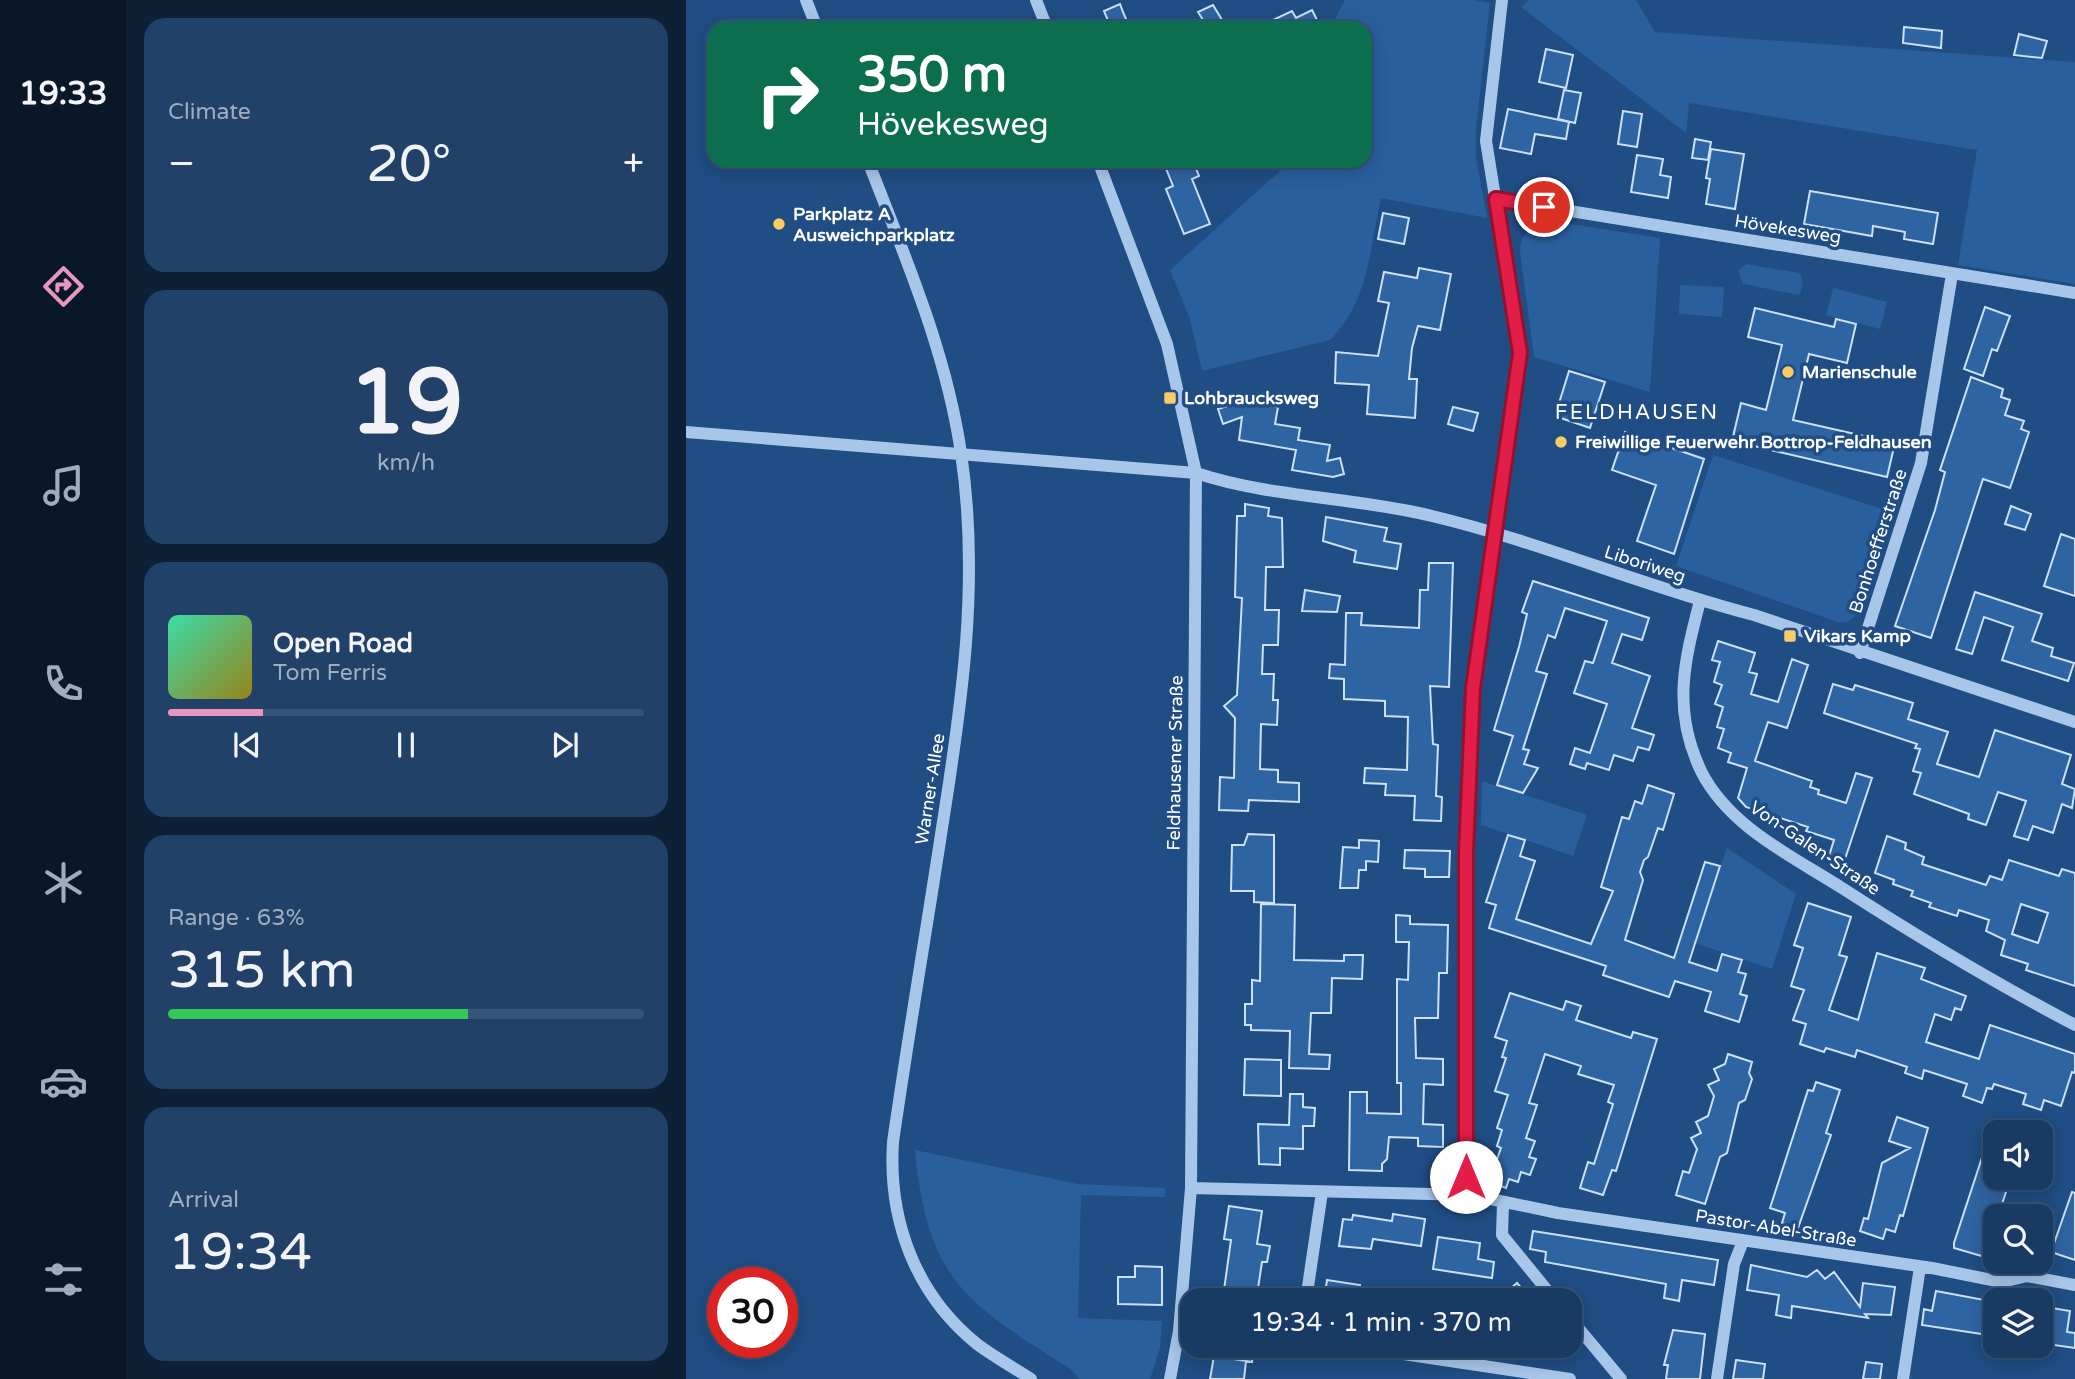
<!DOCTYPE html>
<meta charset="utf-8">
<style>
body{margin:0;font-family:"Varela Round",sans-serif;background:#214169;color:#f1f3f6;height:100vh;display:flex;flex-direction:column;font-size:26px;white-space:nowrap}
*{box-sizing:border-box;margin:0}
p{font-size:23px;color:#9fadbe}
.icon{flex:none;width:38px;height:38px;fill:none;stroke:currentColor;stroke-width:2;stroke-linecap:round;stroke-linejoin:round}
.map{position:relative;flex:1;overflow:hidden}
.panel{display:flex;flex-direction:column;gap:18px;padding:18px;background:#0d2036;width:560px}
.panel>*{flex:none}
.guide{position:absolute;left:21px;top:21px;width:665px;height:147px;border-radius:21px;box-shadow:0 4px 18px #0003,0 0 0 2px #365478;background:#0b6e4f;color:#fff;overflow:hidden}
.controls{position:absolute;left:1297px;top:1120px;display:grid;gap:14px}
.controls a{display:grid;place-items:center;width:70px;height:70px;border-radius:14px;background:#183a63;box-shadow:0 4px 18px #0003,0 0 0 2px #365478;font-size:35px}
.speed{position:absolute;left:21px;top:1267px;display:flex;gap:14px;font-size:35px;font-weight:700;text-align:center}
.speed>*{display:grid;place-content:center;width:91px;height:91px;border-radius:50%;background:#183a63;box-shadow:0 4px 18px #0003,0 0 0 2px #365478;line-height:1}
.speed .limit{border:10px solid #d22;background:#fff;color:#111}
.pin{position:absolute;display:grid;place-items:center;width:60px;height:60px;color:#fff;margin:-30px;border:4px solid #fff;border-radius:50%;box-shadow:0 2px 7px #0007}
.me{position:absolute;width:77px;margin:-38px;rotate:0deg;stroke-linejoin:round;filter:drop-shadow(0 0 5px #0008)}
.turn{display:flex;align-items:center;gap:24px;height:147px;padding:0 35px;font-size:32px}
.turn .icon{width:91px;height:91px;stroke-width:2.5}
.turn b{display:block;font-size:49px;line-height:60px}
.big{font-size:52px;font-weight:600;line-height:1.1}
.panel .tile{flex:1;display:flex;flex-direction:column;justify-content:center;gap:10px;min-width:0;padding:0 24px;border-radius:21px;background:#214169}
.panel .dial{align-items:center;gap:0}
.dial b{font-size:91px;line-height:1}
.song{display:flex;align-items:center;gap:21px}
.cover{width:84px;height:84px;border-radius:10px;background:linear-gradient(135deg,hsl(160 70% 55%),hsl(50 70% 35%))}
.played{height:7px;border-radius:4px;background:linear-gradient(90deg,#e797bd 20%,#365478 20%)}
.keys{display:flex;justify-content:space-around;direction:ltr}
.heat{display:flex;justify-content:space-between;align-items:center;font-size:38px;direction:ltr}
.charge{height:10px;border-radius:5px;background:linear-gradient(90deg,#34c759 63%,#365478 0)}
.trip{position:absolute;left:494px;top:1288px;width:402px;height:70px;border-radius:21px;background:#183a63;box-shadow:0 4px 18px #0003,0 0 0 2px #365478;font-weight:600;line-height:70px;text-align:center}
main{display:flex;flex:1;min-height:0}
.dock{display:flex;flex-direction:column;width:126px;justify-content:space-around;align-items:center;background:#0a1728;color:#9fadbe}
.dock .icon{width:49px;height:49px}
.dock .selected{color:#e797bd}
.dock b{font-size:32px;color:#f1f3f6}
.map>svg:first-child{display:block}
</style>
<main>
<nav class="dock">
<b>19:33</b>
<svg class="icon selected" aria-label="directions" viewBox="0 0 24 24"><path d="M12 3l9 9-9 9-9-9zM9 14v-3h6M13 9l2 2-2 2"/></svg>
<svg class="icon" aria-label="music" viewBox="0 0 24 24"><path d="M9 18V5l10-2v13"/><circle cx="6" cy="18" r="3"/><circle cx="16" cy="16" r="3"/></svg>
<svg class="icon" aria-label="phone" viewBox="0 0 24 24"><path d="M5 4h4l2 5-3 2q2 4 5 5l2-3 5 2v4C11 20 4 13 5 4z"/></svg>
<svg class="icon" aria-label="climate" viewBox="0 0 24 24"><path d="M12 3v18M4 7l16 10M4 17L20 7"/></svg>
<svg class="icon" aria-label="car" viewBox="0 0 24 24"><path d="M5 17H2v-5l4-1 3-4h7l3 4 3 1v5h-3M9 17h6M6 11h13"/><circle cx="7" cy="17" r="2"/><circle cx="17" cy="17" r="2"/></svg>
<svg class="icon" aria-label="filters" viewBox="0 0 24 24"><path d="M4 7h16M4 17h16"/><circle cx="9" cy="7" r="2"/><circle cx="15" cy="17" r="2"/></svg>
</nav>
<section class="panel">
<div class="tile"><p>Climate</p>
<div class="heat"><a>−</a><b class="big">20°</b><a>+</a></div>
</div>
<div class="tile dial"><b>19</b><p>km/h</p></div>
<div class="tile">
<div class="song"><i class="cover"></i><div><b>Open Road</b><p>Tom Ferris</p></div></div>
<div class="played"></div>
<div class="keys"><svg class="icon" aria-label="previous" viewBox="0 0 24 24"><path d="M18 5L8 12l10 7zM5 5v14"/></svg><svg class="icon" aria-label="pause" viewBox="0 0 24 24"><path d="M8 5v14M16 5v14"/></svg><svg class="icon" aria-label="next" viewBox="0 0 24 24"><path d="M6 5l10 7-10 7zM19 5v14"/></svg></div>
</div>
<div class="tile"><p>Range · 63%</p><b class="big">315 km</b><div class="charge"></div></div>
<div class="tile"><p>Arrival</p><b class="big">19:34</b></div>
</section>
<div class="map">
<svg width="1389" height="1379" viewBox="0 0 1389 1379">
<rect width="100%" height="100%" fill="#204d84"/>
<path fill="#295f9d" d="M659,0h129l16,3 -14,127v27l11,61 -106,-20c-12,52 -11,102 -51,142l-128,31 -12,-52 -20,-49 121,-109h74v-133h-35z
M843,0h107l19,32 420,30v222l-117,-19 19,-115 -288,-47 -3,30 -165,-126z
M853,219l121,19 -10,154 -116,-35 -14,-106c1,-15 8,-23 19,-32z
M1060,264l54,9 3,12 -4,10 -56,-11 -5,-13z
M994,285l44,2 -2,30 -43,-3z
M1147,288l54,14 -7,27 -54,-14z
M1027,455l179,57 -32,101 -13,9h-9l-162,-56z
M796,781l105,34 -14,41 -92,-31z
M1041,848l69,46 -24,75 -77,-26z
M229,1150l163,34 87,4v9l-84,-2 -3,123 84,3 -2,27 -10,31h-70l-11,-11c-104,-65 -142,-89 -154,-218z"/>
<path fill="#2f64a2" stroke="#cce0f7" stroke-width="2" fill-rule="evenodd" d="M434,4l3,8 7,16h-19l-7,-17z
M527,5l14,23h-19l-10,-16z
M626,10l9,18h-65l36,-17 4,7z
M1218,27l38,4 -1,17 -38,-5z
M1333,34l28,7 -5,17 -28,-3z
M860,49l27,6 -7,33 -27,-6z
M878,90l17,3 -6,30 -17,-4z
M822,109l61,13 -3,17 -31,-5 -4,20 -31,-6z
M937,111l19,3 -5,33 -19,-3z
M1009,139l16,3 -3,18 -16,-2z
M1025,149l33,5 -9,55 -29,-5 4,-25 -4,-1z
M951,155l26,4 -3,16 11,2 -3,21 -37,-6z
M477,161h30l6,15 -7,3 18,45 -26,10 -18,-45 7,-3z
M1124,191l128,22 -5,31 -29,-5 1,-7 -32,-6 -1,10 -68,-12z
M697,213l26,5 -5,26 -26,-5z
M733,268l32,6 -11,56 -22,-4 -6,22 -3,31h8l-2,39 -48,-4 2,-29 -34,-2 1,-31 42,4 11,-53 -11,-2 6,-29 33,6z
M1299,307l25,9 -13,35 -5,-2 -9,27 -19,-7z
M1069,308l79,19 2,-8 20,5 -9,39 -38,-9 -16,66 102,23 -8,34 -155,-36 9,-38 25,7 16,-65 -34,-8z
M883,371l36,11 -15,46 -35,-12z
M1285,377l32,12 -2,8 9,3 -5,15 19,6 -3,8 8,3 -19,56 -27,-9 -52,159 -36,-12 40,-116 10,-38 -5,-2z
M556,401l36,6 -3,17 25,4 -2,12 32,5 -3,16 13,-3 4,16 -11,3 -41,-7 4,-20 -57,-10 3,-23 -19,7 -5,-15z
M767,407l25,6 -5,18 -25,-7z
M939,432l79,27 -30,95 -37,-13 19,-56 -44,-15z
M559,504l24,4 -1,8 14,2 1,49h-17l-1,43h14l-1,35h-15l-1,29h12l-1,26h5l-1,25 -16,-1 -1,45 18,1v12l21,1v19l-50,-2 -1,11 -29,-1 1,-33 14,1 1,-60 -11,-12 13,-11 5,-97 -7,-1 2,-81h8z
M1325,506l20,8 -6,16 -20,-6z
M640,517l61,11 -3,13 17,3 -4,25 -43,-7 2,-11 -33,-10z
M1375,534l14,5v57l-31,-10z
M743,563h24l-4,124 -19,-1 3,58 5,1 -2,51 6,1 -1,24 -27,-1 1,-24 -30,-1 1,-11 -22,-1 1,-15 42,2 1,-53 -23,-1v-15l-41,-2v-20l-15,-1 1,-14 15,1 1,-52h16l-1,12 58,3 1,-38h8z
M847,581l116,37 -7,22 -20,-6 -10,29 38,13 -18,52 22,7 -5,15 -11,-3 -5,14 -19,-6 -5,15 -22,-7 -2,6 -15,-5 5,-16 15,5 17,-49 -33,-11 11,-32 8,2 14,-42 -42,-13 -10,30 -7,-3 -12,36 11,3 -24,75 6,1 -5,14 14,4 -15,25 -26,-8 16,-49 -19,-6 25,-83 8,-33 -5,-2z
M619,590l35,6 -3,16 -35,-1z
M1289,592l67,22 -10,27 21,7 -2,8 23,7 -6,18 -66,-21 11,-33 -29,-10 -12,37 -16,-5z
M1032,641l37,12 -6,19 8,2 -6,20 27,8 14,-43 16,6 -21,63 -19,-6 -13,39 57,20 -2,6 9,3 -1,4 28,9 10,-30 16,5 -29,87 -15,-6 6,-19 -28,-9 2,-4 -62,-20 -8,-9 9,-30 -19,-6 3,-9 -13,-5 6,-19 -7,-2 6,-20 -8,-3 7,-19 -8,-3 6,-20 -8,-2z
M1147,684l20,6 2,-5 58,18 -5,16 40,13 -11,32 42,13 16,-47 76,25 -9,29 13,5 -3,19 -10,-4 -9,29 -20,-7 -5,14 -14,-4 12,-35 -28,-9 -12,33 -18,-6 1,-5 -55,-20 7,-21 -8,-2 7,-22 -5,-1 2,-4 -93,-31z
M962,785l26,9 -11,36 -5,-2 -10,29 -4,3 -4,12 3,8 -18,60 49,18 31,-96 15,4 -31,96 28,9 5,-17 20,6 -4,12 8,2 -6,20 7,2 -8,26 -34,-11 6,-19 -36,-11 -6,16 -66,-22 3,-9 -117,-38 7,-23 -10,-3 22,-67 17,5 -5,16 15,5 -19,58 75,25 22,-53 -12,-4 21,-70 7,2 6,-18 7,3z
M562,834l26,1v68l-20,-1v-11h-23l1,-46h12z
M1201,836l19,7 -1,6 19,8 -2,7 64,21 4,-9 12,4 7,-20 50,16 3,-7 13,4v113l-49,-16 2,-6 -27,-9 4,-15 -19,-9 3,-11 -30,-10 -2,6 -28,-9 2,-4 -20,-7 2,-5 -20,-7 1,-4 -19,-7zM1335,904l27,9 -10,30 -26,-9z
M673,840l20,1 -1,21 -12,-1v9h-7l-1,18h-18l3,-41 16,1z
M719,850l45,1 -1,26h-24v-8l-21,-1z
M1122,903l43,14 -12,38 8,2 -18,53 29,10 19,-67 48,15 -4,11 45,17 -5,14 -6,-2 -4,12 -16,-6 -9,28 53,17 11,-34 85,29v19l-3,-1 -11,34 -17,-6 -3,10 -18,-6 3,-10 -32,-10 -2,5 -5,-1 -5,15 -19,-7 4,-12 -43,-14 -2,9 -17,-6 2,-6 -50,-17 -2,7 -29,-9 -2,4 -24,-8 6,-20 -13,-4 11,-30 -13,-4 12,-38 -9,-3z
M575,904l34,1 -1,55 50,1v-6h19l-1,24 -30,-1 -1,35h-20l-2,41 21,1 -1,14 -40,-1 1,-37 -39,-1v-5h-6v-21h7v-24l8,1z
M710,915l14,1v8l38,1 -1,48h-8l-1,45h-23l1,40 27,1v26l-19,-1 -1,40 20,1v22l-25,-1v-8l-29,-1 -2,22 -5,5v7l-33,-1 1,-78h17v21l34,1v-31h-4v-104l11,1 1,-38h-13z
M824,993l53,17 3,-9 15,5 -5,14 55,18 2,-6 24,7 -41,132 -4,-1 -9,25 -23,-7 8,-26 6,2 19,-60 -5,-2 6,-17 -36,-11 3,-8 -36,-12 -16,49 8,2 -11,33 9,3 -6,16 7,2 -6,16 -9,-3 -3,10 -9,-3 -3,9 -17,-6 12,-34 -4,-2 5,-16 -5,-2 11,-33 -13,-4 11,-33 -4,-1 5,-16 -12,-4z
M1042,1054l24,8 -3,11 3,6 -7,21 -6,3 -12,50 -7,4 -15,47 -29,-9 7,-24 6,2 8,-24 -6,-11 10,-5 -5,-11 12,-6 6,-20 -6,-11 11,-5 -5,-11 11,-5z
M559,1059l36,1v36l-37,-1z
M1130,1082l24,8 -14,43 5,2 -33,93 -16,-5 3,-10 -15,-5 38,-118 5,1z
M604,1094h13v13l12,1 -1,18h-11v23l-23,-1v17l-21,-1 -1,-40 31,1z
M1211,1117l31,11 -25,88 -3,-1 -5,17 -9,-3 -3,10 -23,-8 4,-13 4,1 14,-56 28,-15 -21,-7z
M1306,1127h3v51h12l-3,10 3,1 -9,27h-3v24l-4,-1 -6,18 -31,-9v-5z
M1386,1192l3,1v67l-24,-8z
M543,1206l33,5 -5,33 13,2 -3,16h-5l-5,33 -33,-5 7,-50 -7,-1z
M707,1214l32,5 -4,27 -48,-7 -2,10 -32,-3 4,-27 9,1 1,-5 39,6z
M847,1231l185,29 -4,25 -32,-5 -3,21 -15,-3 2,-14 -121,-22 1,-10 -16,-3z
M752,1237l42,6 -2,16 16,3 -2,16 -59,-9z
M1065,1265l56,12 10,-7 8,9 9,-7 26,35 3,-24 32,4 -4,28 -26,-1 3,4 -76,-12 -1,12 -15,-3 3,-20 -32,-5z
M449,1266l27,1v38l-44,-1v-27h17z
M641,1280l33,5 -2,15h-34z
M831,1283l15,17h-35z
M1250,1291l59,11v34l-73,-11 2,-16 8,2z
M1354,1306l30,5 -3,21 8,1v15l-35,-5z
M987,1330l32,4 -5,45h-34l2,-14h-4z
M552,1346h16l-2,16 -17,-3z
M528,1356l32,5 -2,18h-34z
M1050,1360l29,4 -2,15h-30z
M1180,1362l16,2 -2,15h-17z"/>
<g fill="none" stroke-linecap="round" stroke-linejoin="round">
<path stroke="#a8c6e9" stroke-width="12" d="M120,0l11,28
M350,0l11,28
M182,161c37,96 78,190 93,292 19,127 1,250 -19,375 -16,105 -34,209 -49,314 -5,78 22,152 84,202 17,13 36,23 54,35
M412,161l69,183 29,129 -5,715 -12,143 -9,48
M810,199l579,94
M0,432l510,41c76,25 158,24 236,43 109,26 213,71 322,99l321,107
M1014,601c-16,61 -28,109 1,170 28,56 91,85 141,117 76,49 153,95 233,137
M1174,653l61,-190 31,-189
M505,1188l280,7 87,18 374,55 70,14 25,-6 48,9
M785,1195l-5,-18v-325l7,-164 47,-335 -34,-212 16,-141
M817,1204l-1,31 53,65
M620,1300l16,-108
M884,1318l51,61
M664,1346l220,33
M1031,1379l17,-115 9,-23
M1217,1379l17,-112"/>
</g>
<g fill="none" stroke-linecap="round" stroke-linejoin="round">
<g stroke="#92132f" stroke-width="18">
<path id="route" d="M780,1177v-325l7,-164 47,-335 -24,-154 48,8"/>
</g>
<use href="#route" stroke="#e11d48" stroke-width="12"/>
</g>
<g fill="#f7cc68" stroke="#204d84" stroke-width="2.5">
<circle cx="93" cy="224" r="7"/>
<circle cx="1102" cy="372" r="7"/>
<rect x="477" y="391" width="14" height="14" rx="3.5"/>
<circle cx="875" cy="442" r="7"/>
<rect x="1097" y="629" width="14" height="14" rx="3.5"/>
</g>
<g text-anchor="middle" stroke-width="7" stroke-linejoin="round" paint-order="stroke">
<g font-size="18" font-weight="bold" fill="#fff" stroke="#204d84" text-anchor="start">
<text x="107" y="220">Parkplatz A<tspan x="107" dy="21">Ausweichparkplatz</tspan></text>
<text x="1116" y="378">Marienschule</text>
<text x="498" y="404">Lohbraucksweg</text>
<text x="889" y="448">Freiwillige Feuerwehr Bottrop-Feldhausen</text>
<text x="1118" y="642">Vikars Kamp</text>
</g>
<g font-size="18" fill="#fff" stroke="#204d84">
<text transform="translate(1102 229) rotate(9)" y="6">Hövekesweg</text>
<text transform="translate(1192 541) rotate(-72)" y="6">Bonhoefferstraße</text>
<text transform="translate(959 564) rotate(18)" y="6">Liboriweg</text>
<text transform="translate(489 763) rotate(-89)" y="6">Feldhausener Straße</text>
<text transform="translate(244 789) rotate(-81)" y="6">Warner-Allee</text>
<text transform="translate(1129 848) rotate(34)" y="6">Von-Galen-Straße</text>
<text transform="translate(1090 1228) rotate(9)" y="6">Pastor-Abel-Straße</text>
</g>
<g font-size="21" letter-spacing="2" fill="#fff" stroke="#204d84">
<text x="951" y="419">FELDHAUSEN</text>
</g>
</g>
</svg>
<div class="controls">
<a><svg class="icon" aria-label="sound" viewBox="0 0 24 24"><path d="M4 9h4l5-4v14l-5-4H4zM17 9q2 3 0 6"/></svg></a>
<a><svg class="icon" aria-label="search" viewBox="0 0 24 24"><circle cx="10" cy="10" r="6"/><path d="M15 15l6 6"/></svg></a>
<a><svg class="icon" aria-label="layers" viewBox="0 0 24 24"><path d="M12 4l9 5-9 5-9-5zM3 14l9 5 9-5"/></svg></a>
</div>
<div class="speed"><div class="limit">30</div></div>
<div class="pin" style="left:858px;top:207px;background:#d93025"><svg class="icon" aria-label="arrive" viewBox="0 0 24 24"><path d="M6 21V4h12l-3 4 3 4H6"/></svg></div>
<svg class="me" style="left:780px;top:1177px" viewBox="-20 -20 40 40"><circle r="19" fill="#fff"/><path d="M0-13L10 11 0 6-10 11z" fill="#e11d48"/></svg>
<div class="trip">19:34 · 1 min · 370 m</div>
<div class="guide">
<div class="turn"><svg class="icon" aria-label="right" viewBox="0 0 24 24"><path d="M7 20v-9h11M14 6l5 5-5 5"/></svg><div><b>350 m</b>Hövekesweg</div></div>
</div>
</div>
</main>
